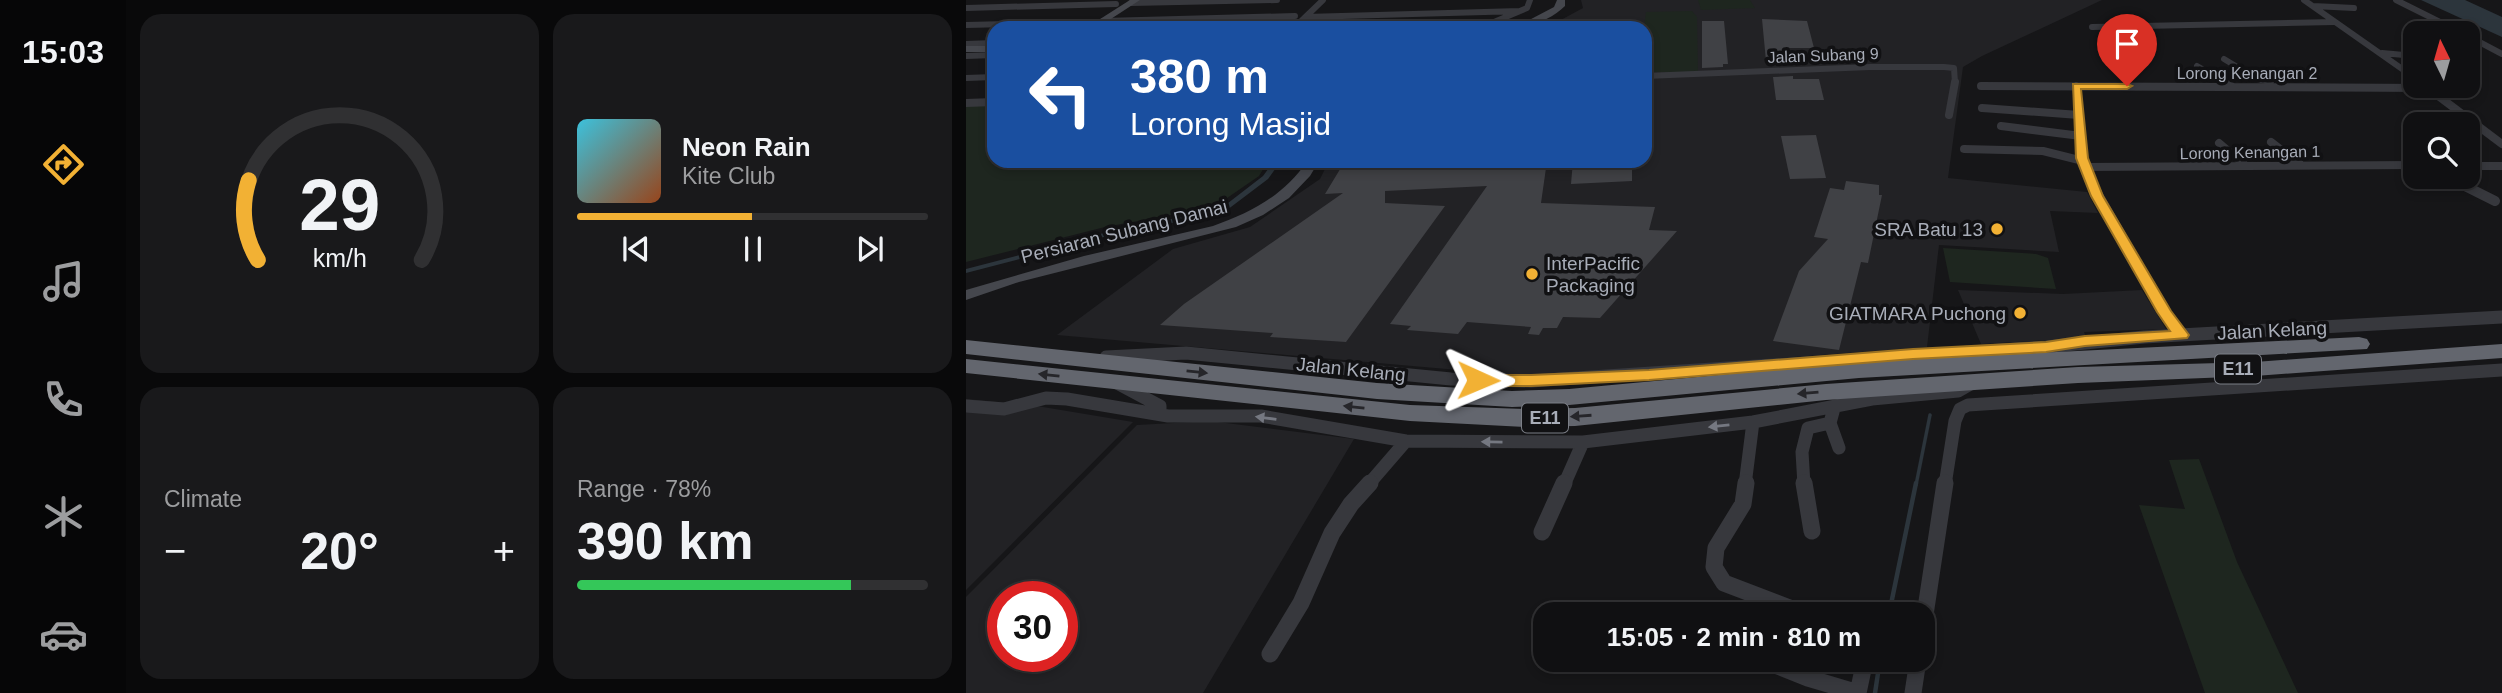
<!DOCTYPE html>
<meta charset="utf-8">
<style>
body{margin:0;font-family:Arial,sans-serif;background:#19191b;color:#f1f3f6;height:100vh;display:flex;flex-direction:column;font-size:26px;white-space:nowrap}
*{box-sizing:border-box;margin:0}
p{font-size:23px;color:#9c9d9f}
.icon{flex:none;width:38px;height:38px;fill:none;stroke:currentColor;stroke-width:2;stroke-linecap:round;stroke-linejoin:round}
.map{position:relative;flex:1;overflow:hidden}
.details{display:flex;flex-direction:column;gap:14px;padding:14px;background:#09090a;width:840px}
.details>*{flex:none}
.hud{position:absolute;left:21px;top:21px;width:665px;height:147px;border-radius:21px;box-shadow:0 4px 10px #0003,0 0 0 2px #303032;background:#1a4fa0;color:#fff;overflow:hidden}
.needle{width:46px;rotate:355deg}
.fabs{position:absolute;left:1437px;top:21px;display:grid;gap:14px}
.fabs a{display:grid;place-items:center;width:77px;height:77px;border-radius:14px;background:#101012;box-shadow:0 4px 10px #0003,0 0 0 2px #303032;font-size:35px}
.speed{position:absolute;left:21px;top:581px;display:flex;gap:14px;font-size:35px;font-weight:700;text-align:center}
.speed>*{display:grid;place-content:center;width:91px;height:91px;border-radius:50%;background:#101012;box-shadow:0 4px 10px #0003,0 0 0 2px #303032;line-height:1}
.speed .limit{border:10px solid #d22;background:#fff;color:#111}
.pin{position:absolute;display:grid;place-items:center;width:60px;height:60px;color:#fff;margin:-72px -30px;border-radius:50% 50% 50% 0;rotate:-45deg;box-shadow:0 0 7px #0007}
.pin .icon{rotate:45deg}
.me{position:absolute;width:77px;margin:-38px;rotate:91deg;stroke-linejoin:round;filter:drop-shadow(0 0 5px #0008)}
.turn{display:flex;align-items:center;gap:24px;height:147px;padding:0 28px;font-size:32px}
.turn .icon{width:91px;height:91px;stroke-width:2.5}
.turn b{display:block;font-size:49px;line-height:60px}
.big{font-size:52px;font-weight:600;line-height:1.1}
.details .tile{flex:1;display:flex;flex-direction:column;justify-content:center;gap:10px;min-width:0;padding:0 24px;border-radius:21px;background:#19191b}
.details .dial{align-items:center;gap:0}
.dial svg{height:182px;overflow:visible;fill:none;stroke:#303032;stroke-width:7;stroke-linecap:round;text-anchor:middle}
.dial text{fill:#f1f3f6;stroke:none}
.song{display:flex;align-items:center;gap:21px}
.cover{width:84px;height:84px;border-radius:10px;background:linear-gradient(135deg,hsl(190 70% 55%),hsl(20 70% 35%))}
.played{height:7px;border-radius:4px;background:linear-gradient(90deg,#f2b134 50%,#303032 50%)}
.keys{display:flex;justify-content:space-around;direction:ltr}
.heat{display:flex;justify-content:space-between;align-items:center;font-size:38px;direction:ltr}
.charge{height:10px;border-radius:5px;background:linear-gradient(90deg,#34c759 78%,#303032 0)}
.details .tiles{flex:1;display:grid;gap:14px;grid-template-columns:repeat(2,1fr)}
.trip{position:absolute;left:567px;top:602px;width:402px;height:70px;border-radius:21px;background:#101012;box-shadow:0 4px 10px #0003,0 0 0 2px #303032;font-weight:600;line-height:70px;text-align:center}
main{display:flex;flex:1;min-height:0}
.tabs{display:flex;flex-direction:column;width:126px;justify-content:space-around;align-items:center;background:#060607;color:#9c9d9f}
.tabs .icon{width:49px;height:49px}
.tabs .current{color:#f2b134}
.tabs b{font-size:32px;color:#f1f3f6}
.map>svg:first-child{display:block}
</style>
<main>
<nav class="tabs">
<b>15:03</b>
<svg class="icon current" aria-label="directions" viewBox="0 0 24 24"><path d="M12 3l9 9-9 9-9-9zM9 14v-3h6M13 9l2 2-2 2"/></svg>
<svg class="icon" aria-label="music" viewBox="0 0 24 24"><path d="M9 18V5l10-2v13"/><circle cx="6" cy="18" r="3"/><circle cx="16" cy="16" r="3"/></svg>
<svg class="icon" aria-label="phone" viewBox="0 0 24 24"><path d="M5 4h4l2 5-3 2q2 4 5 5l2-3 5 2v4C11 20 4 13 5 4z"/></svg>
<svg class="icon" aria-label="climate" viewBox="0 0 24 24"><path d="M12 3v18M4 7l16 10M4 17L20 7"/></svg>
<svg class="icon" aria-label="car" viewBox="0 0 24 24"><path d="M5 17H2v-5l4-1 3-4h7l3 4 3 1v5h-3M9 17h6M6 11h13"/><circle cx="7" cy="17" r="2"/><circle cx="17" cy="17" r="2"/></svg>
</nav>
<section class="details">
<div class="tiles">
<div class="tile dial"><svg viewBox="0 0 100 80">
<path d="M14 69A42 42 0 1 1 86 69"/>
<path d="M14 69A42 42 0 0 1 10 34" stroke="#f2b134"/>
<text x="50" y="56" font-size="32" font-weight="700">29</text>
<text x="50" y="72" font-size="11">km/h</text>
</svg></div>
<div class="tile">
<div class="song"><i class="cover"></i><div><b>Neon Rain</b><p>Kite Club</p></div></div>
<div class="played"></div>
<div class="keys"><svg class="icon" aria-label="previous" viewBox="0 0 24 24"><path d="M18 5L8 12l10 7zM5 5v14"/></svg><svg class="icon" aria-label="pause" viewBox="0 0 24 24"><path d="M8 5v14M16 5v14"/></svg><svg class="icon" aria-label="next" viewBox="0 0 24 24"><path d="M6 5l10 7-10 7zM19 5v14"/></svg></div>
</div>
<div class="tile"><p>Climate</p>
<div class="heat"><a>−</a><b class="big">20°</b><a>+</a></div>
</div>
<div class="tile"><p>Range · 78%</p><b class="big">390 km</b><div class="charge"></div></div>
</div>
</section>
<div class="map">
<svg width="1536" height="693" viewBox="0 0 1536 693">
<rect width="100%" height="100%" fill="#161618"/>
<path fill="#222225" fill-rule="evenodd" d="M615,0h521l-120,56 -19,11 -15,111 139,14 11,21 -48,-2 9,41 -120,-7 -12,102 -361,27 -51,1 -458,-40 116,-86 77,-22 70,-48 9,-18h316v-133h-99l37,-20z
M992,290l105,4 79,-4 24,39 -82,3 2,6 -105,6z
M0,399l65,6 102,17 -167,168z
M244,421l144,18 -151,254h-237v-96l171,-172zM37,597h59v59h-59z"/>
<path fill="#1e261f" d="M732,0h52l5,8 -54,2z
M726,11l5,6 1,55h-53l-1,-44 2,-16z
M28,105v56h274l-9,15 -45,31 -109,20 -139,35v-156z
M977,248l93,6 12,4 8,31 -106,-7z
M1233,459l38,103 61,131h-93l-66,-188 46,4 -16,-49z"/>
<path fill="#2c353c" d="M1455,0h44l37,17v20z
M308,161h7l-13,18 -45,34 -108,21 -149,39v-4l157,-41 96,-18 44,-34z"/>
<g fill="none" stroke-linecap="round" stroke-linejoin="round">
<path stroke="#2c353c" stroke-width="3.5" d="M950,485l14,-70"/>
<path stroke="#2c353c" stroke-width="4.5" d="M923,614l27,-131
M909,693l5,-33"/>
</g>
<path fill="#404145" d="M796,19l45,2 7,27h-25l3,12h-3l1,5 -21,-1 -3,-3z
M736,21h22l4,43h-5v3l-21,1z
M827,76v3h26l5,21h-48l-3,-23z
M850,135l10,43 -36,1 -9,-43z
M379,161h202l-6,42 114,4 -6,23 28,1 -77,87 -37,-1 -6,11h-14l-4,7 -11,-1 3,-7 -64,-5 -9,12 -51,-4 4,-4 -21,-2 97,-138 -102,5v12l60,3 -99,136 -76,-5 3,-4 -113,-8 24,-21 159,-111 -18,1z
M607,161h59v20l-61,3z
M880,181l33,4v10h3l-14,68 -7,-1 -22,88 -66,-9 26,-70 29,-32 -14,-2 16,-49 14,2z"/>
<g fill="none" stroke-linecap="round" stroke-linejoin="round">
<path stroke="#37383d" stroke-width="6" d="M1338,0l111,78
M1430,0l66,33
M165,3l146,-3
M1347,6l41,2
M0,8l150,-4
M340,17l214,-6
M137,21l192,-5
M0,25l121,-3
M1126,27l242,-5
M328,28l29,-28
M504,28l24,-6 33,-14 3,-8
M1502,36l34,18
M0,44l28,-1
M1416,53l33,3
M0,56l28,-1
M1258,59l33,20 14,3
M1231,66l30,17
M679,76l225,-9h74l10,1 1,15
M0,78l28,-1"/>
<path stroke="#37383d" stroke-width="8" d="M1258,82l9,5
M1015,86l447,2
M1110,86l9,81 8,20
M1459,86l77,58
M0,103l28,-1
M1016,108l97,7
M983,115l6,-33
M1035,126l80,10
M1305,142l30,23
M1253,143l26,22
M998,149l79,2 40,10
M1502,166h34
M1119,167l330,-2
M1482,177l20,10"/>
<path stroke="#37383d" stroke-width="10" d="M1127,186l76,133
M1499,186l30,15
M1506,319l30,-2"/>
<path stroke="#37383d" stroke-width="13" d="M1202,317l13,18
M140,357l80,-4 265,26 80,2 515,-34 98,-10 358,-20
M151,383l43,23v8
M0,406l38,3 42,-11 21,1 101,17h93l145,25 177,1 170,-20 119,-23 86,-8 14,-8
M864,423l9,25
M402,485l38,-44
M598,485l19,-43
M779,485l8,-63
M838,485l-2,-33 6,-24 22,-5 4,-15
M979,485l10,-64 5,-12 8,-4 534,-35"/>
<path stroke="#37383d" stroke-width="17" d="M780,483l-3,21 -27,44 -2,19 10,16 81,31
M838,483l8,48
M576,532l22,-49
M957,628l22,-145
M304,654l31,-51 31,-70 19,-29 19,-21
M797,660l45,18 50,15
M892,693l7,-33
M947,693l5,-33"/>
<path fill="#45474d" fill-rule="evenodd" d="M164,0h10l-43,28h-11z
M591,0h8v6c-12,12 -34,22 -51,22l40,-21z
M0,46h28v6h-28z
M341,161h12l-9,15 -21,22 -26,17 -27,12 -217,55 -53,18v-10l118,-34 129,-30c37,-13 72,-31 94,-65z"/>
<path fill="#63666e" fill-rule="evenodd" d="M1393,337l8,2 3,5 -3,5 -508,29 -290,27 -57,2 -135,-8 -411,-45v-14l411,43 135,8 57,-2 290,-27z
M1536,344v14l-247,18 -177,7 -252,17 -251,26 -50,1 -115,-6 -444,-48v-14l444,46 115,4 50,-1 251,-24 252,-17 177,-5z"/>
</g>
<defs><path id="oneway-solid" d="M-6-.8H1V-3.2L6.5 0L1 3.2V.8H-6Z" transform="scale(1.75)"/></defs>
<g fill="#26262a">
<use href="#oneway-solid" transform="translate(231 372) rotate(6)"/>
<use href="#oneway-solid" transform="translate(83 375) rotate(-174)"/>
<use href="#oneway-solid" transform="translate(842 393) rotate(175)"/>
<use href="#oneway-solid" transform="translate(388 407) rotate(-174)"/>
<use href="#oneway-solid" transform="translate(615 416) rotate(176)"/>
</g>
<g fill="#757881">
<use href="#oneway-solid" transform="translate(300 418) rotate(-173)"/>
<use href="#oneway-solid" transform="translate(753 426) rotate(174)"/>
<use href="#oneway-solid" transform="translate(526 442) rotate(-179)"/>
</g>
<path fill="#f2b134" stroke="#9d7322" stroke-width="2" d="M1107,84h54l5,2 -5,3h-46l7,69 15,38 68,115 18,24 -2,3 -102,8 -39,6 -133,7 -264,21 -118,6h-53l-9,-6 9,-5h53l118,-5 264,-21 133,-7 39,-6 85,-5 -13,-19 -66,-116 -15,-38z"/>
<g fill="#f2b134" stroke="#111113" stroke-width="2.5">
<circle cx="1031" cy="229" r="7"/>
<circle cx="566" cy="274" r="7"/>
<circle cx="1054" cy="313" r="7"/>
</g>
<g text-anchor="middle" stroke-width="7" stroke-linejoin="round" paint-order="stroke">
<g font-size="16" fill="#a8adb8" stroke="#111113">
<text transform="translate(857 55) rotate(-2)" y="6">Jalan Subang 9</text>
<text x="1281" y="79">Lorong Kenangan 2</text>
<text transform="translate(1284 152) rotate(-1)" y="6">Lorong Kenangan 1</text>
</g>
<g fill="#111113" stroke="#7b7e86" stroke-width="2">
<rect x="1249" y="354.5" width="46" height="29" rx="5"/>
<rect x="556" y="403.5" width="46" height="29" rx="5"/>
</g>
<g font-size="18" font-weight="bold" fill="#a8adb8">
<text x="1272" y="375">E11</text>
<text x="579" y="424">E11</text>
</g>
<g font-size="19" fill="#a8adb8" stroke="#111113" text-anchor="end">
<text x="1017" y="236">SRA Batu 13</text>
<text x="580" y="270" text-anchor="start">InterPacific<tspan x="580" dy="22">Packaging</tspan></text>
<text x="1040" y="320">GIATMARA Puchong</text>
</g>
<g font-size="19" fill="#a8adb8" stroke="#111113">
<text transform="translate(158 231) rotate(-14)" y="7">Persiaran Subang Damai</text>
<text transform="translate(1306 330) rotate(-3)" y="7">Jalan Kelang</text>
<text transform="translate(385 369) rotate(6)" y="7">Jalan Kelang</text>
</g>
</g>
</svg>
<div class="fabs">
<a><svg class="needle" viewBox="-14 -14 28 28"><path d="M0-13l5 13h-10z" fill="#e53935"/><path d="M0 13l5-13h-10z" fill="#9c9d9f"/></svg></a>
<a><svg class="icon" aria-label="search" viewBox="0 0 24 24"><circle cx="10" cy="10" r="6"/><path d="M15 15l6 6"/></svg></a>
</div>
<div class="speed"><div class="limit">30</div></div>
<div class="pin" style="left:1161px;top:86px;background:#d93025"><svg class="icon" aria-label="arrive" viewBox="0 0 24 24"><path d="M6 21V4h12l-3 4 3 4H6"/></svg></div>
<svg class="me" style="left:512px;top:380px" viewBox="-20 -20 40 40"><path d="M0-17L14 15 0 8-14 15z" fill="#f2b134" stroke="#fff" stroke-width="4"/></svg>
<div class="trip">15:05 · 2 min · 810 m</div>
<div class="hud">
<div class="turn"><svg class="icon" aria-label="left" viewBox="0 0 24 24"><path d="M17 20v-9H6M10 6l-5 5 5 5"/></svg><div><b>380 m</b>Lorong Masjid</div></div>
</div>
</div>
</main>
